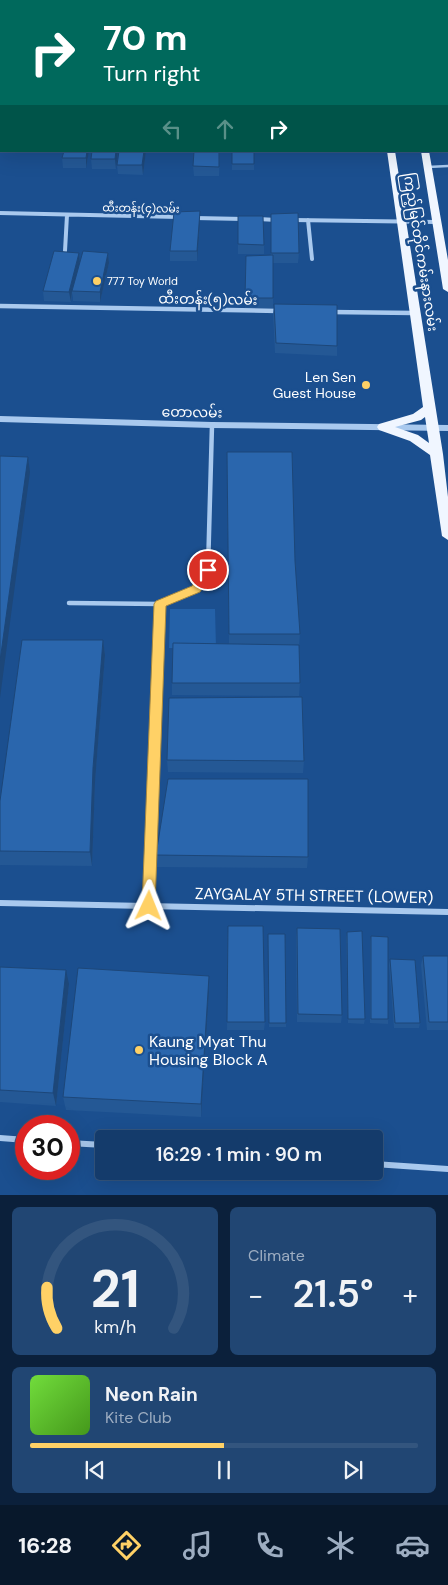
<!DOCTYPE html>
<meta charset="utf-8">
<style>
body{margin:0;font-family:"DM Sans","Noto Sans Myanmar",sans-serif;background:#214673;color:#f1f3f6;height:100vh;display:flex;flex-direction:column;font-size:19px;white-space:nowrap}
*{box-sizing:border-box;margin:0}
p{font-size:16px;color:#9dadc1}
.icon{flex:none;width:28px;height:28px;fill:none;stroke:currentColor;stroke-width:2;stroke-linecap:round;stroke-linejoin:round}
.map{position:relative;height:1195px;overflow:hidden}
.panel{display:flex;flex-direction:column;gap:12px;padding:12px;background:#0b203b;flex:1}
.panel>*{flex:none}
.guide{position:absolute;left:0px;top:0px;width:449px;height:152px;box-shadow:0 5px 20px #0002,0 0 0 1px #33557e;background:#00695c;color:#fff;overflow:hidden}
.speed{position:absolute;left:15px;top:1115px;display:flex;gap:10px;font-size:25px;font-weight:700;text-align:center}
.speed>*{display:grid;place-content:center;width:65px;height:65px;border-radius:50%;background:#143b6b;box-shadow:0 5px 20px #0002,0 0 0 1px #33557e;line-height:1}
.speed .limit{border:8px solid #d22;background:#fff;color:#111}
.pin{position:absolute;display:grid;place-items:center;width:42px;height:42px;color:#fff;margin:-21px;border:2px solid #fff;border-radius:50%;box-shadow:0 1px 5px #0007}
.me{position:absolute;width:55px;margin:-28px;rotate:2deg;stroke-linejoin:round;filter:drop-shadow(0 0 4px #0008)}
.turn{display:flex;align-items:center;gap:18px;height:105px;padding:0 20px;font-size:22px}
.turn .icon{width:65px;height:65px;stroke-width:2.5}
.turn b{display:block;font-size:35px;line-height:42px}
.lanes{display:flex;align-items:center;height:48px;padding:0 20px;background:#0003;justify-content:center;gap:25px;direction:ltr}
.lanes .off{opacity:.35}
.big{font-size:38px;font-weight:600;line-height:1.1}
.panel .widget{flex:1;display:flex;flex-direction:column;justify-content:center;gap:8px;min-width:0;padding:0 18px;border-radius:8px;background:#214673}
.panel .dial{align-items:center;gap:0}
.dial svg{height:130px;overflow:visible;fill:none;stroke:#33557e;stroke-width:7;stroke-linecap:round;text-anchor:middle}
.dial text{fill:#f1f3f6;stroke:none}
.song{display:flex;align-items:center;gap:15px}
.cover{width:60px;height:60px;border-radius:8px;background:linear-gradient(135deg,hsl(100 70% 55%),hsl(100 70% 35%))}
.played{height:5px;border-radius:2px;background:linear-gradient(90deg,#ffd166 50%,#33557e 50%)}
.keys{display:flex;justify-content:space-around;direction:ltr}
.heat{display:flex;justify-content:space-between;align-items:center;font-size:28px;direction:ltr}
.panel .tiles{flex:1;display:grid;gap:12px;grid-template-columns:1fr 1fr}
.widget:last-child{grid-column:span 2}
.trip{position:absolute;left:95px;top:1130px;width:288px;height:50px;border-radius:5px;background:#143b6b;box-shadow:0 5px 20px #0002,0 0 0 1px #33557e;font-weight:600;line-height:50px;text-align:center}
.menu{display:flex;height:80px;justify-content:space-around;align-items:center;background:#08182b;color:#9dadc1}
.menu .icon{width:35px;height:35px}
.menu .on{color:#ffd166}
.menu b{font-size:22px;color:#f1f3f6}
.map>svg:first-child{display:block}
</style>
<div class="map">
<svg width="448" height="1195" viewBox="0 0 448 1195">
<rect width="100%" height="100%" fill="#1b4f8f"/>
<path fill="#2461a8" d="M170,609h45l1,39h-47z"/>
<g fill="none" stroke-linecap="round" stroke-linejoin="round">
<path stroke="#a9c9ee" stroke-width="2.5" d="M428,167l20,-1"/>
<path stroke="#a9c9ee" stroke-width="4" d="M0,100l1,-5
M0,213l179,4
M195,218l49,1
M258,219l19,1
M293,220l144,2
M308,220l4,39
M65,251l2,-36"/>
<path stroke="#a9c9ee" stroke-width="4.5" d="M0,306l279,5
M330,312l84,1
M69,603l91,1
M157,684l3,-80 36,-15 12,-19 4,-145"/>
<path stroke="#a9c9ee" stroke-width="6" d="M0,903l448,9
M149,906l8,-223
M0,1138l26,2
M69,1143l35,2
M374,1164l74,5"/>
<path fill="#a9c9ee" fill-rule="evenodd" d="M0,416l212,6 236,3v6l-236,-3 -212,-6z"/>
<path fill="#f0f6ff" fill-rule="evenodd" d="M364,0h8v1h-8z
M390,0h8l1,1h-8z
M387,151h8l48,303 5,43v43l-6,-4 -12,-81 -20,-14 -31,-11 -2,-3 2,-3 34,-10 10,-7zM425,417l4,26 -11,-8 -23,-8 26,-7z
M421,151h8l19,109v32l-5,-3z"/>
</g>
<path fill="#245895" d="M89,151l-3,17h-23l-1,-10z
M92,151h26l-2,18h-24l-1,-10z
M119,151h27l-3,24 -25,-1 -1,-9z
M220,151l-1,25h-25l-1,-10z
M232,151h22v19h-22z
M271,214l28,39 -1,10h-25v45h-28l1,-52 25,-1z
M238,216l26,29v9h-26z
M200,221l-3,40h-27v-10z
M79,253l1,10 28,-10 1,10 -9,39 -27,-1v-8l-2,9 -27,-1 -1,-10z
M274,304l63,42v10l-62,-3 -2,-39z
M227,452l68,109 5,73 -1,12 1,37 -1,13 -127,-1v-12l57,-39z
M103,640l2,15 -10,127 -3,84 -92,-1v-64z
M167,760l137,1 -1,12 -135,-1z
M156,855l152,2 -1,11 -150,-1z
M228,926l37,96 -1,8h-37z
M297,928l45,87 -1,8 -44,-1 -1,-85z
M347,932l18,87 -1,5 -16,-1 -2,-86z
M371,936l17,83v5l-18,-1v-82z
M268,938l18,85v4h-17z
M423,956h25v74h-21l-6,-65z
M390,959l30,64 -1,5h-25l-5,-64z
M0,967l69,17 -13,122 -56,-4z
M209,990l-8,127 -135,-7 -3,-13z"/>
<path fill="#1d4779" d="M87,151h2l-3,17v-10z
M116,151h2l-2,18 -1,-10z
M144,151h2l-3,24 -1,-10z
M200,211v10l-3,40v-10z
M79,253l1,10 -8,28 -1,11 -2,-10z
M108,253l1,10 -9,39v-10z
M28,457l2,15 -30,226v-37z
M103,640l2,15 -10,127 -3,84 -2,-14 3,-84z
M66,970l3,14 -13,122 -3,-13z
M209,976v14l-8,127v-13z"/>
<path fill="#2a66ad" stroke="#1d4779" d="M64,151h23l-1,7h-24z
M92,151h24l-1,8h-24z
M119,151h25l-2,14h-25z
M194,151h25v16l-26,-1z
M232,151h22v13h-22z
M200,211l-3,40h-27l4,-39z
M298,213l1,40h-28v-39z
M238,216h25l1,29 -26,-1z
M54,251l25,2 -10,39 -26,-1z
M83,251l25,2 -8,39 -28,-1z
M273,255v43h-28l1,-42z
M274,304l63,1v41l-61,-3z
M227,452h65l3,109 5,73h-71z
M0,456l28,1 -28,204z
M22,640h81l-10,128 -3,84 -90,-1v-50z
M173,643l126,2 1,38h-128z
M302,697l2,64 -137,-1 2,-62z
M168,779h140v78l-152,-2z
M228,926h35l2,96h-38z
M297,928l43,1 2,86 -44,-1z
M362,931l3,88h-17l-1,-87z
M268,934h17l1,89h-17z
M371,936l17,1v82h-17z
M423,956h25v66h-19z
M390,959l25,1 5,63h-25z
M0,967l66,3 -13,123 -53,-3z
M78,968l131,8 -8,128 -138,-7z"/>
<path fill="#ffd166" stroke="#a68842" d="M208,565l6,5 -14,22 -34,14 -11,300 -2,4 -4,2 -5,-2 -2,-4 12,-302 2,-3 36,-15 12,-19z"/>
<g fill="#ffd166" stroke="#1b4f8f" stroke-width="2">
<circle cx="97" cy="281" r="5"/>
<circle cx="366" cy="385" r="5"/>
<circle cx="139" cy="1050" r="5"/>
</g>
<g text-anchor="middle" stroke-width="5" stroke-linejoin="round" paint-order="stroke">
<g font-size="11" fill="#fff" stroke="#1b4f8f">
<text transform="translate(141 208) rotate(1)" y="4">ထီးတန်း(၄)လမ်း</text>
</g>
<g font-size="11" fill="#fff" stroke="#1b4f8f" text-anchor="start">
<text x="107" y="285">777 Toy World</text>
</g>
<g font-size="14" fill="#fff" stroke="#1b4f8f">
<text transform="translate(421 252) rotate(81)" y="5">ကြည့်မြင်တိုင်ကမ်းနားလမ်း</text>
<text transform="translate(208 299) rotate(1)" y="5">ထီးတန်း(၅)လမ်း</text>
<text transform="translate(192 412) rotate(1)" y="5">တောလမ်း</text>
</g>
<g font-size="14" fill="#fff" stroke="#1b4f8f" text-anchor="end">
<text x="356" y="382">Len Sen<tspan x="356" dy="16">Guest House</tspan></text>
</g>
<g font-size="16" fill="#fff" stroke="#1b4f8f">
<text transform="translate(314 895) rotate(1)" y="6">ZAYGALAY 5TH STREET (LOWER)</text>
</g>
<g font-size="16" fill="#fff" stroke="#1b4f8f" text-anchor="start">
<text x="149" y="1047">Kaung Myat Thu<tspan x="149" dy="18">Housing Block A</tspan></text>
</g>
</g>
</svg>
<div class="speed"><div class="limit">30</div></div>
<div class="pin" style="left:208px;top:570px;background:#d93025"><svg class="icon" aria-label="arrive" viewBox="0 0 24 24"><path d="M6 21V4h12l-3 4 3 4H6"/></svg></div>
<svg class="me" style="left:149px;top:906px" viewBox="-20 -20 40 40"><path d="M0-17L14 15 0 8-14 15z" fill="#ffd166" stroke="#fff" stroke-width="4"/></svg>
<div class="trip">16:29 · 1 min · 90 m</div>
<div class="guide">
<div class="turn"><svg class="icon" aria-label="right" viewBox="0 0 24 24"><path d="M7 20v-9h11M14 6l5 5-5 5"/></svg><div><b>70 m</b>Turn right</div></div>
<div class="lanes"><svg class="icon off" aria-label="left" viewBox="0 0 24 24"><path d="M17 20v-9H6M10 6l-5 5 5 5"/></svg><svg class="icon off" aria-label="ahead" viewBox="0 0 24 24"><path d="M12 20V5M6 11l6-6 6 6"/></svg><svg class="icon" aria-label="right" viewBox="0 0 24 24"><path d="M7 20v-9h11M14 6l5 5-5 5"/></svg></div>
</div>
</div>
<section class="panel">
<div class="tiles">
<div class="widget dial"><svg viewBox="0 0 100 80">
<path d="M14 69A42 42 0 1 1 86 69"/>
<path d="M14 69A42 42 0 0 1 8 44" stroke="#ffd166"/>
<text x="50" y="56" font-size="32" font-weight="700">21</text>
<text x="50" y="72" font-size="11">km/h</text>
</svg></div>
<div class="widget"><p>Climate</p>
<div class="heat"><a>−</a><b class="big">21.5°</b><a>+</a></div>
</div>
<div class="widget">
<div class="song"><i class="cover"></i><div><b>Neon Rain</b><p>Kite Club</p></div></div>
<div class="played"></div>
<div class="keys"><svg class="icon" aria-label="previous" viewBox="0 0 24 24"><path d="M18 5L8 12l10 7zM5 5v14"/></svg><svg class="icon" aria-label="pause" viewBox="0 0 24 24"><path d="M8 5v14M16 5v14"/></svg><svg class="icon" aria-label="next" viewBox="0 0 24 24"><path d="M6 5l10 7-10 7zM19 5v14"/></svg></div>
</div>
</div>
</section>
<nav class="menu">
<b>16:28</b>
<svg class="icon on" aria-label="directions" viewBox="0 0 24 24"><path d="M12 3l9 9-9 9-9-9zM9 14v-3h6M13 9l2 2-2 2"/></svg>
<svg class="icon" aria-label="music" viewBox="0 0 24 24"><path d="M9 18V5l10-2v13"/><circle cx="6" cy="18" r="3"/><circle cx="16" cy="16" r="3"/></svg>
<svg class="icon" aria-label="phone" viewBox="0 0 24 24"><path d="M5 4h4l2 5-3 2q2 4 5 5l2-3 5 2v4C11 20 4 13 5 4z"/></svg>
<svg class="icon" aria-label="climate" viewBox="0 0 24 24"><path d="M12 3v18M4 7l16 10M4 17L20 7"/></svg>
<svg class="icon" aria-label="car" viewBox="0 0 24 24"><path d="M5 17H2v-5l4-1 3-4h7l3 4 3 1v5h-3M9 17h6M6 11h13"/><circle cx="7" cy="17" r="2"/><circle cx="17" cy="17" r="2"/></svg>
</nav>
